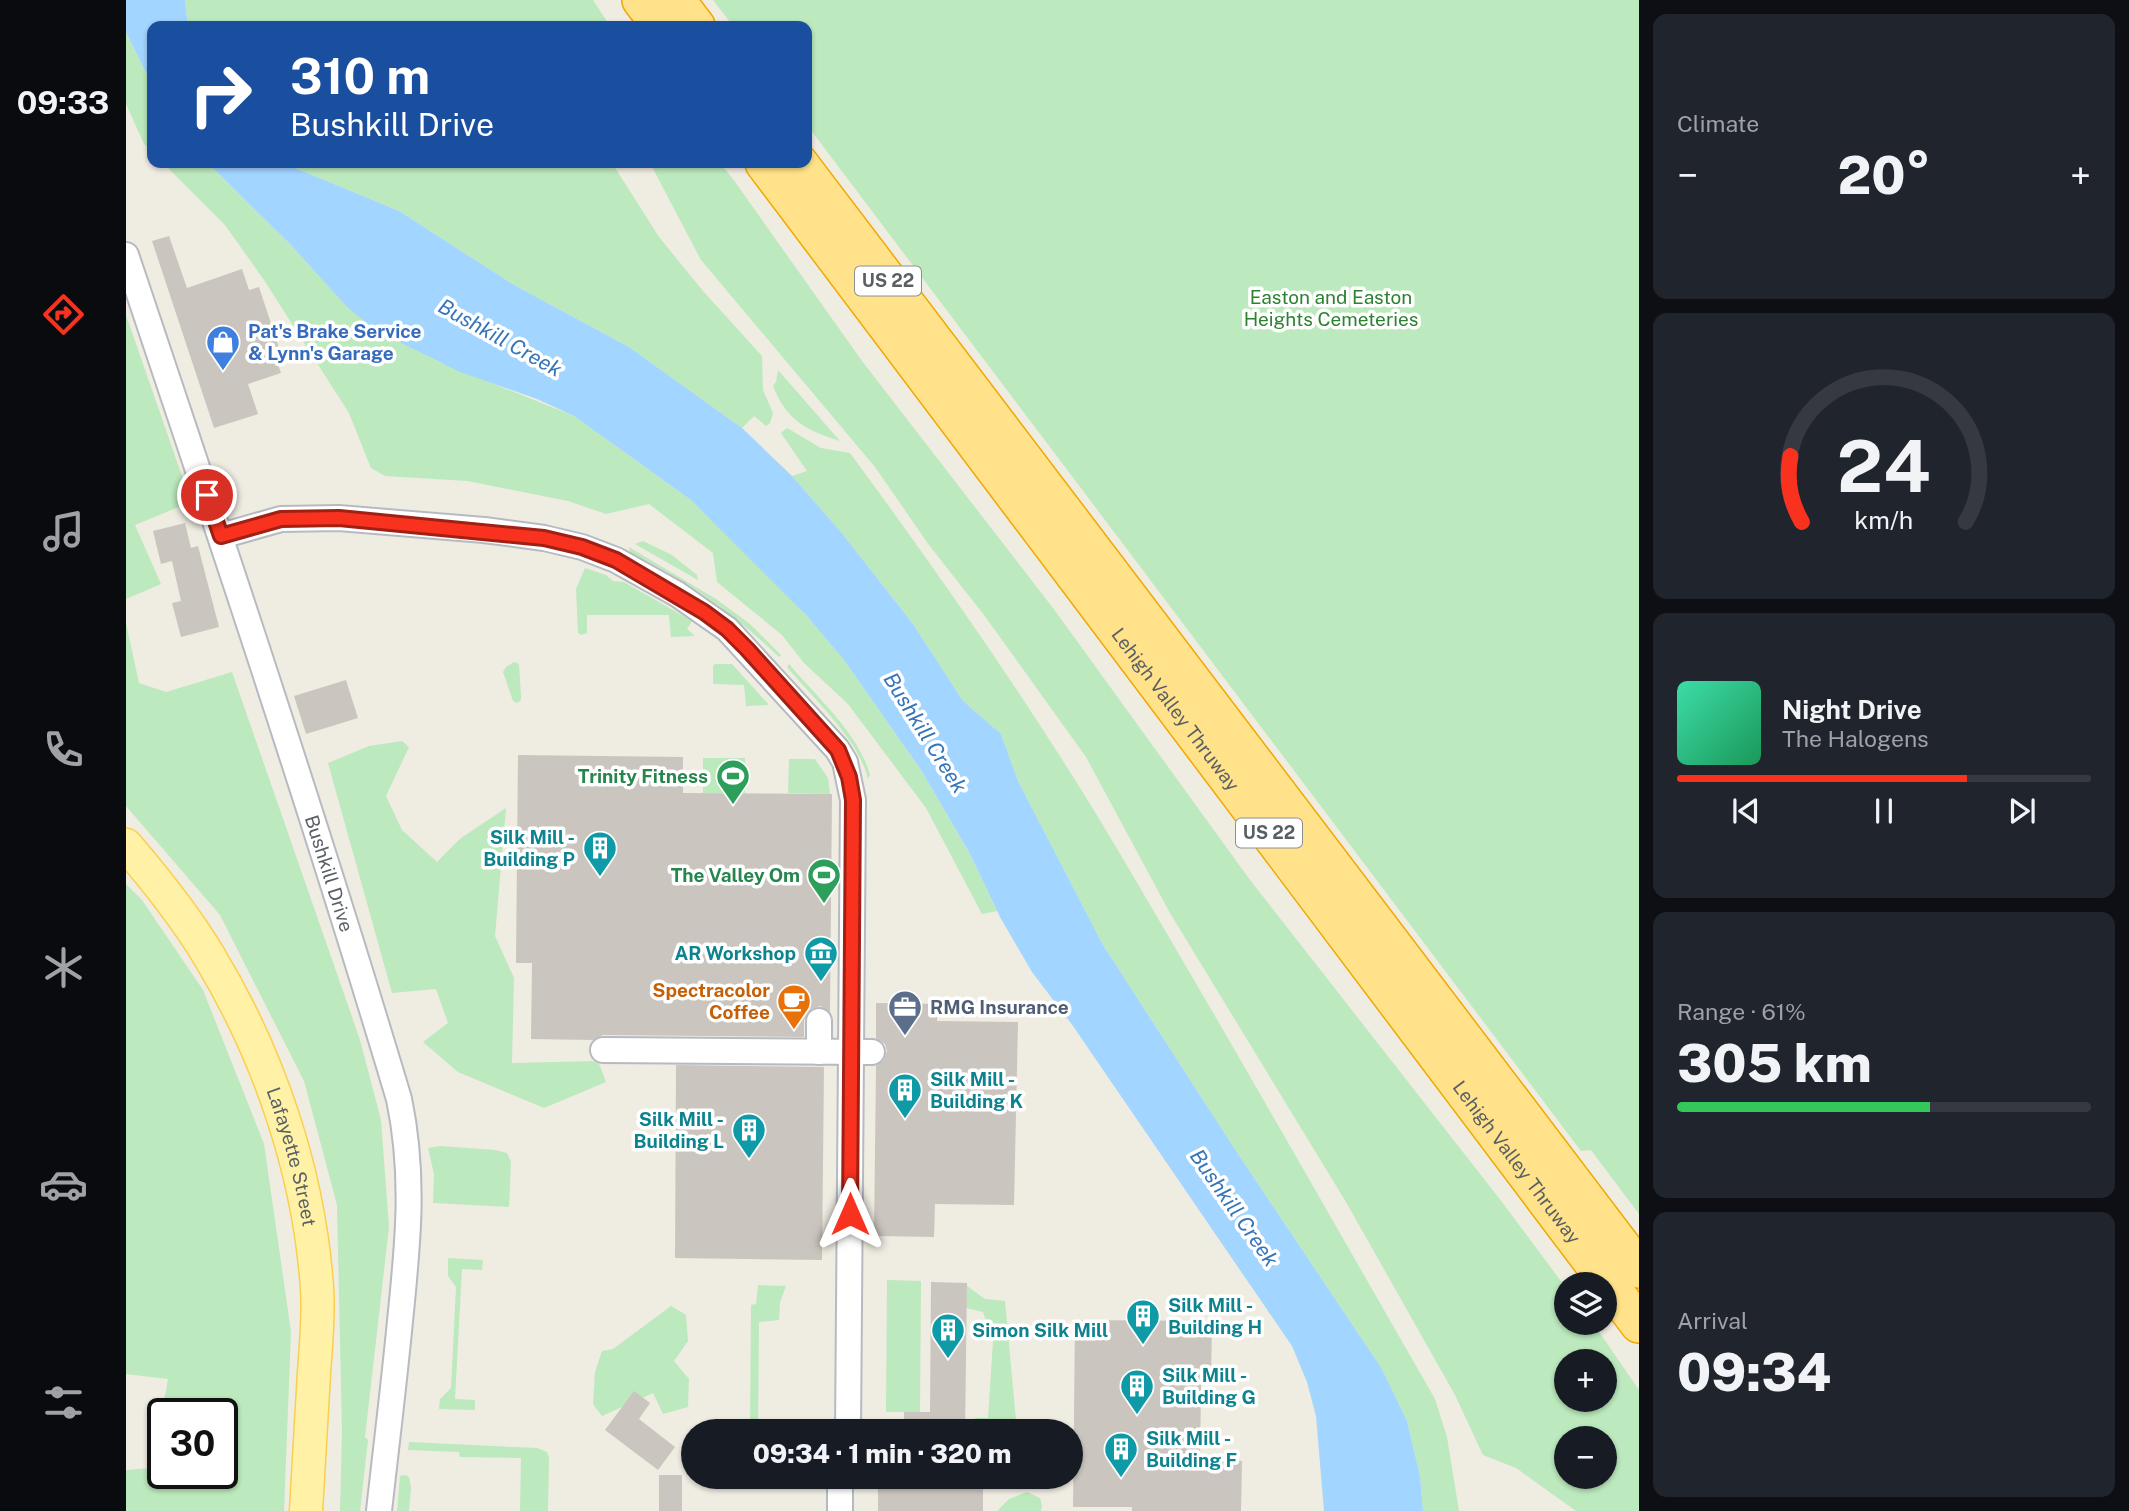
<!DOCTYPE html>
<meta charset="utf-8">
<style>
body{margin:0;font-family:"Public Sans",sans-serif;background:#20242c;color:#f1f3f6;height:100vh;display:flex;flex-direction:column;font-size:26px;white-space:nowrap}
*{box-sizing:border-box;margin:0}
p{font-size:23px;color:#9ea1a6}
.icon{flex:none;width:38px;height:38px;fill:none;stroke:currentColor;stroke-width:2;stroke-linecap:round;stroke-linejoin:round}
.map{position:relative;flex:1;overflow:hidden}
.details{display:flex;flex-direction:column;gap:14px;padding:14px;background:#0d0f14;width:490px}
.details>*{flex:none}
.guide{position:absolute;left:21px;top:21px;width:665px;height:147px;border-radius:14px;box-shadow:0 2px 5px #0004;background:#1a4fa0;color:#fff;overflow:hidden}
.buttons{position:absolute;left:1428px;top:1272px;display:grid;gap:14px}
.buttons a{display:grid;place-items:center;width:63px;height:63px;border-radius:50%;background:#171b24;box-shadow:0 2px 5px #0004;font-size:35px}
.speed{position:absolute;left:21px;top:1398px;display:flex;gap:14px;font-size:35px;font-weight:700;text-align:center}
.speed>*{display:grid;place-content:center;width:91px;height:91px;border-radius:50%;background:#171b24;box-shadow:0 2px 5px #0004;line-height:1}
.speed .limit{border:4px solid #111;border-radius:10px;background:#fff;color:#111}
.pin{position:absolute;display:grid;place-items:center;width:60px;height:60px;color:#fff;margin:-30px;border:4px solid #fff;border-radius:50%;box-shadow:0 2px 7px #0007}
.me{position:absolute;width:77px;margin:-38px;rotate:0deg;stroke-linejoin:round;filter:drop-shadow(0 0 5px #0008)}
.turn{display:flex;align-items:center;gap:24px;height:147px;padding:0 28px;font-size:32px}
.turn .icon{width:91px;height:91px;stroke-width:2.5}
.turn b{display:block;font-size:49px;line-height:60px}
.big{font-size:52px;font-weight:800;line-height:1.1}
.details .card{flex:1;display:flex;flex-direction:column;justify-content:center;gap:10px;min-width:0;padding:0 24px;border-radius:14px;background:#20242c}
.details .dial{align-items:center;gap:0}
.dial svg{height:182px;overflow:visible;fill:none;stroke:#363941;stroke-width:7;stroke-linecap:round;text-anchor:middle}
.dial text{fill:#f1f3f6;stroke:none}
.song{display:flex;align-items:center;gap:21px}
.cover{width:84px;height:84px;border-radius:10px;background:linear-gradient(135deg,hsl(160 70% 55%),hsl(150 70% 35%))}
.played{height:7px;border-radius:4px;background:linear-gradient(90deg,#f8321f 70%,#363941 70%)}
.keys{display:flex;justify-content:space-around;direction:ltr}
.heat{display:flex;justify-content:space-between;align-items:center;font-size:38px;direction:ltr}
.charge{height:10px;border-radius:5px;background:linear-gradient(90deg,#34c759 61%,#363941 0)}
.trip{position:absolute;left:555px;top:1419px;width:402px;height:70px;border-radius:35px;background:#171b24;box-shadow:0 2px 5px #0004;font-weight:800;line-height:70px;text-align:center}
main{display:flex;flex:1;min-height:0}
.tabs{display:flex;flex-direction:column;width:126px;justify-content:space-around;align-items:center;background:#090b0e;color:#9ea1a6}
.tabs .icon{width:49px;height:49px}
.tabs .active{color:#f8321f}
.tabs b{font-size:32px;color:#f1f3f6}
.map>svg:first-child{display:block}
</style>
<main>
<nav class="tabs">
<b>09:33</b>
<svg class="icon active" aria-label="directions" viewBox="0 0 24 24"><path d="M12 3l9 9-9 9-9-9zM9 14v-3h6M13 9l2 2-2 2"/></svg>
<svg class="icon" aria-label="music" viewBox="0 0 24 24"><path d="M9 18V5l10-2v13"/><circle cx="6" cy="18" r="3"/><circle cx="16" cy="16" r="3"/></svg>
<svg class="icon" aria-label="phone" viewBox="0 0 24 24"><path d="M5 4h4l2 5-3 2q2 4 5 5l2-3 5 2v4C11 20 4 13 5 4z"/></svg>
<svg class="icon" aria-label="climate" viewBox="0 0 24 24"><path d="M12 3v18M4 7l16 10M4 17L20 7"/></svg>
<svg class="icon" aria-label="car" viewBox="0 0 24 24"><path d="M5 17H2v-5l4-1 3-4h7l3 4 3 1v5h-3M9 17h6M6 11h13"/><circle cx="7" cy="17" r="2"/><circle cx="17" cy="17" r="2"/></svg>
<svg class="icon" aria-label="filters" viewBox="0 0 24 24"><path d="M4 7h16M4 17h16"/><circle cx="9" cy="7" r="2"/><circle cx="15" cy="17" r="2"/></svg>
</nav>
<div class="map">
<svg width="1513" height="1511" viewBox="0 0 1513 1511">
<rect width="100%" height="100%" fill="#efece2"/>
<path fill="#bce9bd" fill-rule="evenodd" d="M59,0h408l17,26h-422z
M587,0h926v1214l-48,-64 -10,1 -774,-1026v-99h-74z
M0,32l26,53v67l-8,-8 -18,-40z
M37,163h45l82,81 56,62 93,56 135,54 117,84 75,73 40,42 38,45 77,110 48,82 28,59 -15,3 -56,-106 -78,-104 -44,-41 -22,-28 -65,-53 -4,-29 -64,-49 -43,10 -38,-13 -101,-20 -82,-5 -14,-8 -22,-55 -85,-133 -39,-55z
M157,163h329l47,74 44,54 59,65 1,34 10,23 -3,10 -4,3 -12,-10 -12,12 -113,-81 -115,-62 -115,-74z
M524,163h70l13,16 129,182 191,247 197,272 252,322 64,86v35h27l46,67v121h-63l-60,-43 -33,-13 -28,-60 -109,-193 -176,-289 -84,-156 -102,-142 -55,-70 -54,-78 -174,-207zM1440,1362h39v38h-39zM1440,1438h39v39h-39z
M0,315l65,187 -56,23 26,59 -35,15z
M652,370l62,71c-34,-11 -53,-20 -67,-55l3,-4z
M661,428l34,20 29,5c95,129 187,261 269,399 107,181 211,364 316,547l12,38 12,74h-36l-3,-35 -13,-55 -25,-52 -146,-218 -133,-206 -85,-164 -17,-47 -38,-33 -50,-77 -72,-92 -49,-56 15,-5 -26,-38z
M517,541l29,14 25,20 1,5 -63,-36z
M503,547l87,52 34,25 31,31 -2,2c-45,-43 -92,-78 -149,-104z
M459,568l21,7 7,6 11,1 68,39 -5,8 8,7 -24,1 -2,-22h-82v18l-6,2 -3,-2 -2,-44z
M0,623l13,60 27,9 66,-20 128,368 21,80 8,107 -24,210 3,3 -8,71h-20l2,-79 -5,-227 -33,-124 -84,-166 -94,-109z
M388,662l5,2 2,32v4l-4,3 -4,-2 -10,-29 3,-5z
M589,664h17l37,41 -23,1 -2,-21 -31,-1v-18z
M663,664c27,32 70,70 81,111l-2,4c-8,-38 -56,-82 -81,-112z
M276,741l7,6 -23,49 16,34 35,32 24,-24 45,-30 -11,128 19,42 -2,85 86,-2 8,21 -62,26 -86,-36 -35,-30 25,-19 -12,-34 -44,4 -64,-230 41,-17z
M577,758h42v35h-42z
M663,759h26l13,19 2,16 -42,-1z
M0,884l16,16 61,90 61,154 27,188 -7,179h-158v-41l26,-2 16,-89 -42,-5zM37,1414h59v60h-59z
M314,1146l55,4 12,3 4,9 -2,45 -76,-4 1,-29 -6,-26z
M322,1258l35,2 -1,10 -20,-1 -7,130 20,1v10l-36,-1 1,-10 11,-11 5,-101 -8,-11z
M761,1280l34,1 -1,131h-34z
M632,1285l28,1 -6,16 -1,18 -20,2 -1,109h-8l1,-126 5,-1z
M841,1286l18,13 20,2 12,130h-42v-13h13l6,-92 -7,-2 -4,-12 -17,-4z
M545,1306l15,9 2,26 -14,20 15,18 -1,28 -25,7 -10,-21 -51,23 -9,-12 2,-32 7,-21 11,-2z
M283,1442l128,6 10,4 2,6 -1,53h-28l1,-53 -61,-1 -1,-5 -51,-2z
M279,1475l4,2 2,10 -2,24h-12l3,-35z
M901,1492l13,6 2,8 -1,5h-44l12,-12z"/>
<path fill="#a2d5ff" d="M0,0h59l3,26h-36v59l-26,-53z
M82,163h75l116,48 115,74 115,62 113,81 50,48 49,56 72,92 50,77 38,33 17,47 85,164 133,206 146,218 25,52 13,55 3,35h-99l-8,-95 -9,-34 -15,-36 -219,-320 -41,-54 -32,-55 -31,-65 -48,-82 -77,-110 -38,-45 -115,-115 -117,-84 -37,-17 -77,-27 -85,-42 -29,-24 -56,-62z"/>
<path fill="#cac6bf" d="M43,236l18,52 55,-19 7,21 10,-3 24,73 -6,2 4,11 -33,11 10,30 -44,14 -62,-187z
M59,523l6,25 7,-2 21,81 -38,10 -9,-34 9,-2 -9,-40 -11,3 -8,-33z
M220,680l12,38 -52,16 -12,-38z
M392,755l165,2v36l149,1 -2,218 -10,-6 -9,3 -7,11v17l-201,-2 -10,5 -62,-1 1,-76h-16z
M750,1003l61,1v17l81,1 -4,183 -79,-1 -1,33 -60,-1 2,-170 8,-6 3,-9 -2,-7 -9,-6z
M550,1065l148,2 -2,193 -147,-2z
M805,1282l36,1 -2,149h-61v-20h26z
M949,1320l137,1 -1,62h-10l-1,78h42l-1,50h-109v-4h-59z
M508,1391l16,12 -11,16 36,28 -17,23 -53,-40z
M533,1475h23v36h-23z
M752,1477h105v34h-105z"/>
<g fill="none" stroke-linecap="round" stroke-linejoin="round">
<g stroke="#b7bac0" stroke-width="28">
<g id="minor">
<path id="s1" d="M0,255c94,280 188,560 273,844 16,76 9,145 1,222 -6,63 -14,127 -21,190"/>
<path d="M95,536l60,-17 58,-1 145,12 60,8 38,9 34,13 61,34 50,35 110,120 8,13 8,38 -5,632"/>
<path d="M477,1050l269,2"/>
<path d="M693,1052v-31"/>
<path d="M714,1511v-34"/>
</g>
</g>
<g stroke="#fdce4c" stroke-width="35">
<g id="major">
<path id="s2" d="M0,845c30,35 59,71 83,111 60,99 100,216 108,332 2,28 -1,57 -3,85 -3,46 -5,92 -8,138"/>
</g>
</g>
<g stroke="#f1a800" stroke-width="40">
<g id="highway">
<path d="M515,0l20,26"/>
<path d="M550,0l20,26"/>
<path id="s3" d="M638,163l875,1161"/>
<path d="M673,163l840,1106"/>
</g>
</g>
<use href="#minor" stroke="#fff" stroke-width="24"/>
<use href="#major" stroke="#fff2a7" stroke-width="32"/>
<use href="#highway" stroke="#ffe289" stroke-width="37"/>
</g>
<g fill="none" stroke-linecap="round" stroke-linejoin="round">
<g stroke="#a12014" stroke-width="18">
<path id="route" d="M81,495l14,41 60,-17 58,-1 205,20 38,9 34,13 88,52 23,17 20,20 91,101 11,27 4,23 -3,414"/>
</g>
<use href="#route" stroke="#f8321f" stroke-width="12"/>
</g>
<defs>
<g id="shop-pin" transform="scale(1.75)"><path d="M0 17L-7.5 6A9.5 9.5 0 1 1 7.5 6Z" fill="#3f7fe0" stroke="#fff"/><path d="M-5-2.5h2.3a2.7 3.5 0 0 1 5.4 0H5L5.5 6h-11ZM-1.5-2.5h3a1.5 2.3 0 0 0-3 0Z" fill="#fff"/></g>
<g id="stadium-pin" transform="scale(1.75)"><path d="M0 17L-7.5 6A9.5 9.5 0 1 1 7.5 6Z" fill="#2e9e5b" stroke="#fff"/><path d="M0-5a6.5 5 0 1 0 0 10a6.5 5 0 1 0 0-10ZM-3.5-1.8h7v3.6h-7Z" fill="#fff"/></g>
<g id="building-pin" transform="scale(1.75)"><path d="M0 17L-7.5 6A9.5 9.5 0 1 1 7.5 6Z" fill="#0f9aa8" stroke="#fff"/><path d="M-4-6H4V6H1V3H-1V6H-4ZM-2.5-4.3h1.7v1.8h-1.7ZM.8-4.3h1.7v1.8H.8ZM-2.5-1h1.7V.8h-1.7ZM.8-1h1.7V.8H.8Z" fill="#fff"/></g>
<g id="museum-pin" transform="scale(1.75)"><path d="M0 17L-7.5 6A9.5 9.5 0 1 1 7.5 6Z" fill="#0f9aa8" stroke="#fff"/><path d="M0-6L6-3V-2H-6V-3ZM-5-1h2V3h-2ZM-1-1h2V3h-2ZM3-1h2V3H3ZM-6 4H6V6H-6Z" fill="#fff"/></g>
<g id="cafe-pin" transform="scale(1.75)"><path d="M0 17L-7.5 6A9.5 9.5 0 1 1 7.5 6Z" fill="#e8710a" stroke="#fff"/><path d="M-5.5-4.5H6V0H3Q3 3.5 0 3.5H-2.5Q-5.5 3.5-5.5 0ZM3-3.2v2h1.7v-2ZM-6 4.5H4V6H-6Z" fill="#fff"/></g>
<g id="office-pin" transform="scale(1.75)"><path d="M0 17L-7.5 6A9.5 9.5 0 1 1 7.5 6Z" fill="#5c6f8a" stroke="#fff"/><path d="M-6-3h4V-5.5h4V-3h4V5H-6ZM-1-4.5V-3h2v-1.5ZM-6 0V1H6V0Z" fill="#fff"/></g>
</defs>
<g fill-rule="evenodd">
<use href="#shop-pin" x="97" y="342"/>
<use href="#stadium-pin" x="607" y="776"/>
<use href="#building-pin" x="474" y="848"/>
<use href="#stadium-pin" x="698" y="875"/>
<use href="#museum-pin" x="695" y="953"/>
<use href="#cafe-pin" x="668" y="1001"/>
<use href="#office-pin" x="779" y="1007"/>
<use href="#building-pin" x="779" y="1090"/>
<use href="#building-pin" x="623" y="1130"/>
<use href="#building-pin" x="1017" y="1316"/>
<use href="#building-pin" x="822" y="1330"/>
<use href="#building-pin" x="1011" y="1386"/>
<use href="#building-pin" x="995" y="1449"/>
</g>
<g text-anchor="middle" stroke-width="7" stroke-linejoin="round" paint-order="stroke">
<g fill="#fff" stroke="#8c8f92" stroke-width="2">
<rect x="729" y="266.5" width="66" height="29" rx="5"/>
<rect x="1110" y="818.5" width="66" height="29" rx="5"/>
</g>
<g font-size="18" font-weight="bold" fill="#5a5f64">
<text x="762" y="287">US 22</text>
<text x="1143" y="839">US 22</text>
</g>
<g font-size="19" fill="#2c8231" stroke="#fff">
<text x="1205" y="304">Easton and Easton<tspan x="1205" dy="22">Heights Cemeteries</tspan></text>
</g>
<g font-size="19" font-weight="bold" fill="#366cbe" stroke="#fff" text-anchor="start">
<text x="122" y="338">Pat's Brake Service<tspan x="122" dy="22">&amp; Lynn's Garage</tspan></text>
</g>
<g font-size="19" fill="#5a5f64" stroke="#fff">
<text dy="7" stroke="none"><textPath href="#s3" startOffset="684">Lehigh Valley Thruway</textPath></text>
<text dy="7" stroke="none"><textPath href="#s1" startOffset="651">Bushkill Drive</textPath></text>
<text dy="7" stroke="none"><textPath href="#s2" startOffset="357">Lafayette Street</textPath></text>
<text dy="7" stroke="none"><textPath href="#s3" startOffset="1251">Lehigh Valley Thruway</textPath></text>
</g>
<g font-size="19" font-weight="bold" fill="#27864d" stroke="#fff" text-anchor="end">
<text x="582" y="783">Trinity Fitness</text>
<text x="674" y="882">The Valley Om</text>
</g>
<g font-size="19" font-weight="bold" fill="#0d838f" stroke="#fff" text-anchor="start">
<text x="449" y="844" text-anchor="end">Silk Mill -<tspan x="449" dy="22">Building P</tspan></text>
<text x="670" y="960" text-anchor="end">AR Workshop</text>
<text x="804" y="1086">Silk Mill -<tspan x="804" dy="22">Building K</tspan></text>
<text x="598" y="1126" text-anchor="end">Silk Mill -<tspan x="598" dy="22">Building L</tspan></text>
<text x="1042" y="1312">Silk Mill -<tspan x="1042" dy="22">Building H</tspan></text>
<text x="846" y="1337">Simon Silk Mill</text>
<text x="1036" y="1382">Silk Mill -<tspan x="1036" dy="22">Building G</tspan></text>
<text x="1020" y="1445">Silk Mill -<tspan x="1020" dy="22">Building F</tspan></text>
</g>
<g font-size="19" font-weight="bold" fill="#c56008" stroke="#fff" text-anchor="end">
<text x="644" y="997">Spectracolor<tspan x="644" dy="22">Coffee</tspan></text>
</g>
<g font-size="19" font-weight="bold" fill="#4e5e75" stroke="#fff" text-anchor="start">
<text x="804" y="1014">RMG Insurance</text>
</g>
<g font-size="21" font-style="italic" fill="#3675ba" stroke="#fff">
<text transform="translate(374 338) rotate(29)" y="7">Bushkill Creek</text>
<text transform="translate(799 733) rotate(58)" y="7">Bushkill Creek</text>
<text transform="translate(1108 1208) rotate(55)" y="7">Bushkill Creek</text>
</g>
</g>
</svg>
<div class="buttons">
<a><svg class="icon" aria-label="layers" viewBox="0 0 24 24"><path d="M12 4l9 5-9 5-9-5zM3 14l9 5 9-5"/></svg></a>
<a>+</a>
<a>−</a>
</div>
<div class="speed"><div class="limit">30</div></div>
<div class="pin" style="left:81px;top:495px;background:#d93025"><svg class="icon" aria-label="arrive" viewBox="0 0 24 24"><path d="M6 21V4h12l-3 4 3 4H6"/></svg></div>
<svg class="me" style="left:724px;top:1214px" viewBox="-20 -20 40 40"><path d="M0-17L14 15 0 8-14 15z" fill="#f8321f" stroke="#fff" stroke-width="4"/></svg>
<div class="trip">09:34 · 1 min · 320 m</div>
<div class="guide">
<div class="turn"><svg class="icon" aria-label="right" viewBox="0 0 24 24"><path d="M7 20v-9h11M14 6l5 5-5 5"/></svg><div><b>310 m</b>Bushkill Drive</div></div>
</div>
</div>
<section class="details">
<div class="card"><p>Climate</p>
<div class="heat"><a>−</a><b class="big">20°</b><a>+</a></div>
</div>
<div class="card dial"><svg viewBox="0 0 100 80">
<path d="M14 69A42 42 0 1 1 86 69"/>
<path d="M14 69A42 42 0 0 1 9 40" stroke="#f8321f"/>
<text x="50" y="56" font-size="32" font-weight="700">24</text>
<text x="50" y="72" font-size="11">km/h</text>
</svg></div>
<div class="card">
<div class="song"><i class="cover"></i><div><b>Night Drive</b><p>The Halogens</p></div></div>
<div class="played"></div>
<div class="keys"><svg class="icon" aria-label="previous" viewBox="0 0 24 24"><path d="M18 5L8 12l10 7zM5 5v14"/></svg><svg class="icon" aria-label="pause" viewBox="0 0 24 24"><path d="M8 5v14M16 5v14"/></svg><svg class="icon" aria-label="next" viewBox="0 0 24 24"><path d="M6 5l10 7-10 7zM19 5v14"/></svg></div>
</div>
<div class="card"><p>Range · 61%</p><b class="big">305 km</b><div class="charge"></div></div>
<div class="card"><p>Arrival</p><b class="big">09:34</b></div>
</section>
</main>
